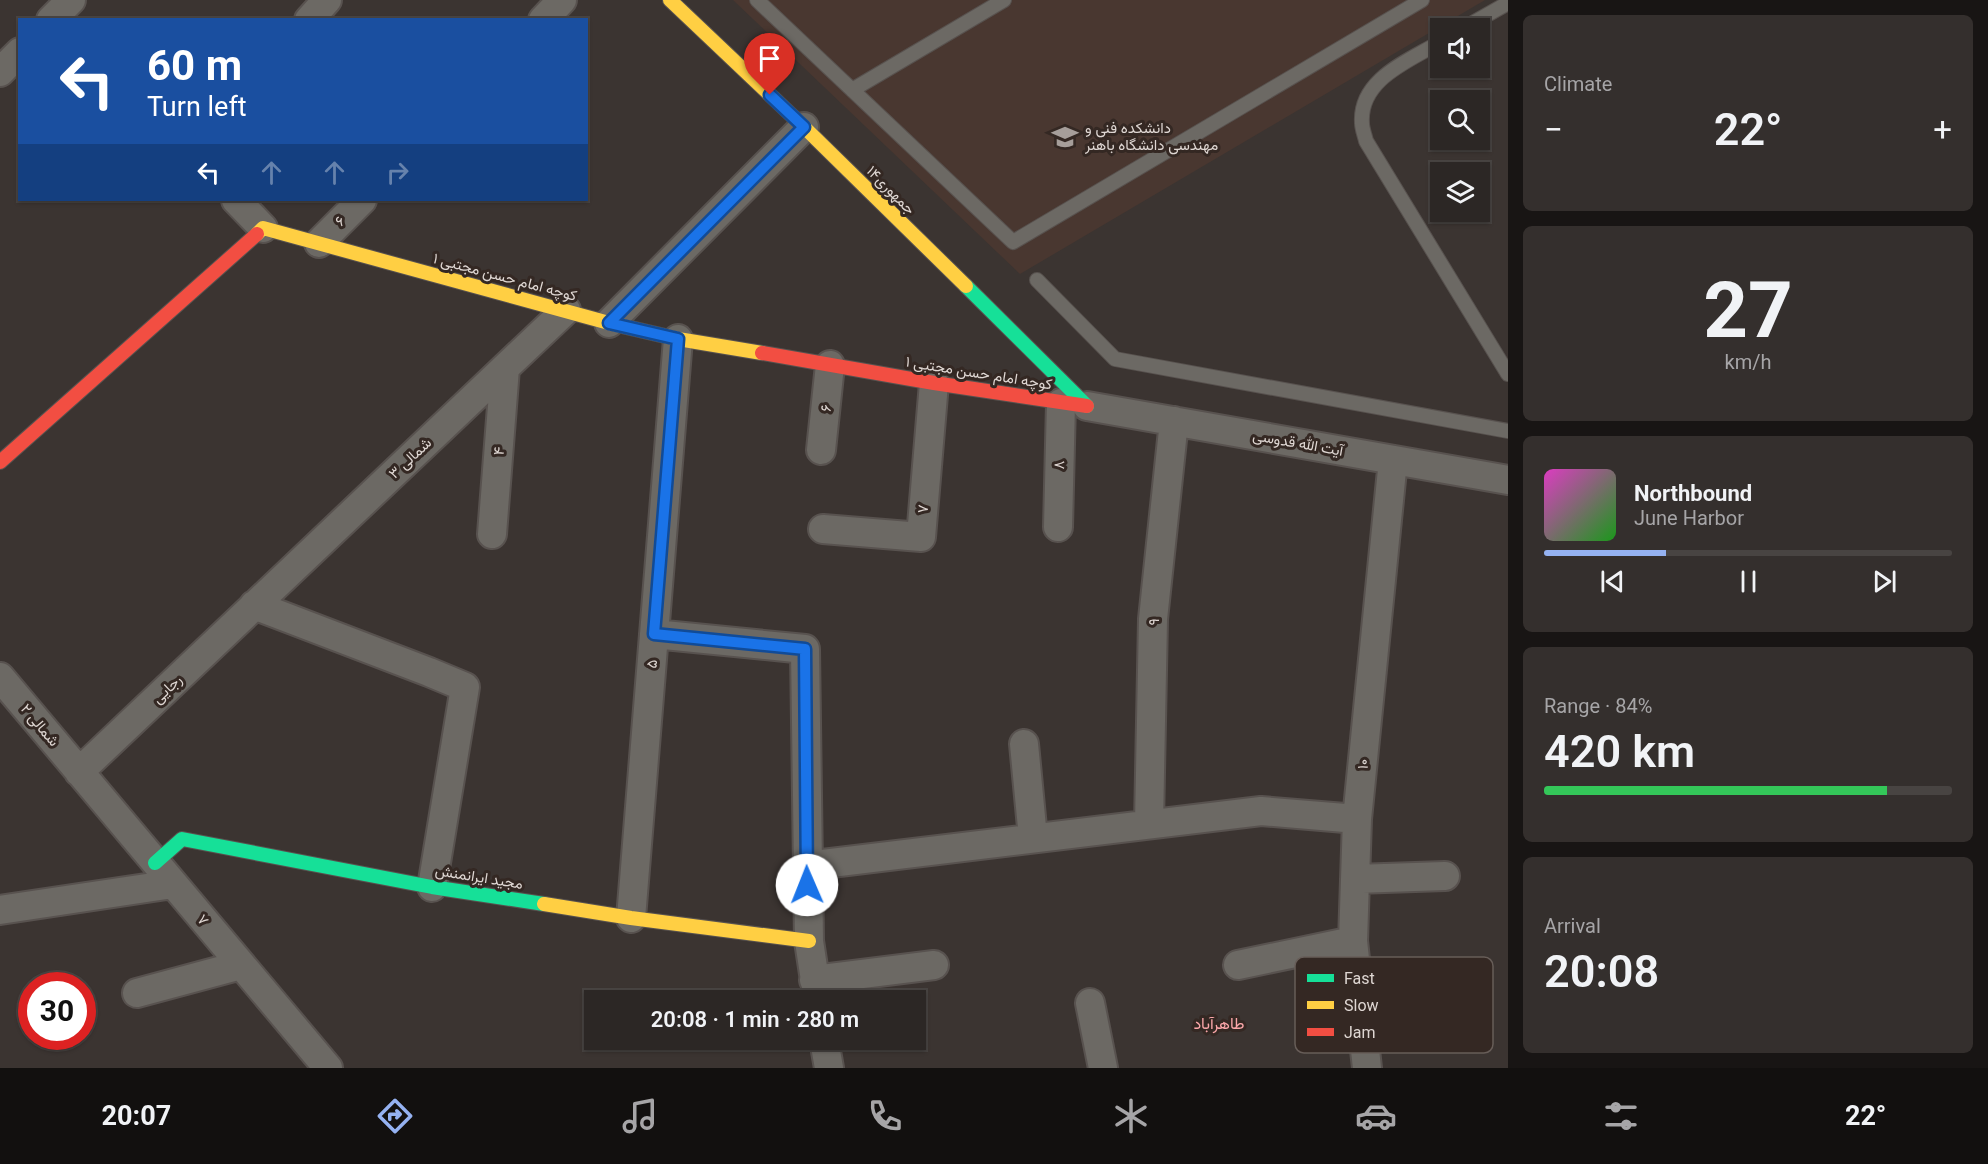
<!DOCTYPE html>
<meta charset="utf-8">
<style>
body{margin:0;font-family:Roboto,Vazirmatn,sans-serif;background:#342f2d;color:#f1f3f6;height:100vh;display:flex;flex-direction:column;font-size:22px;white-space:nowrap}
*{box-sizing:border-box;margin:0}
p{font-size:20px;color:#a6a5a7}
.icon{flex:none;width:33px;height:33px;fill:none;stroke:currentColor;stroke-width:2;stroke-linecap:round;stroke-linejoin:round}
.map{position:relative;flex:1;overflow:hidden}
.details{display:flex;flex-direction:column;gap:15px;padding:15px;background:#181514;width:480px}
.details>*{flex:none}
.guide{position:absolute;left:18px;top:18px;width:570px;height:183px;border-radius:0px;box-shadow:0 2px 4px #0004,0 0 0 2px #484442;background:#1a4fa0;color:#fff;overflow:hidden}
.buttons{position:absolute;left:1430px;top:18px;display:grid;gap:12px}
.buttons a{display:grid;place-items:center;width:60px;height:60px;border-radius:0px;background:#2c2725;box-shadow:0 2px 4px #0004,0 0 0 2px #484442;font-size:30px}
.speed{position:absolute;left:18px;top:972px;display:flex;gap:12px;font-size:30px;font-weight:700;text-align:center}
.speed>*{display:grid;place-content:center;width:78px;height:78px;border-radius:50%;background:#2c2725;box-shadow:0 2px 4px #0004,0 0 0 2px #484442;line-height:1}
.speed .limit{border:9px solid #d22;background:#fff;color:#111}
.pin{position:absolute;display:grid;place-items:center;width:51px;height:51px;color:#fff;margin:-62px -26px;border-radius:50% 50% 50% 0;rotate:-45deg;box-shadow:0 0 6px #0007}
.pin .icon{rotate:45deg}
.me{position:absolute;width:66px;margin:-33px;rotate:359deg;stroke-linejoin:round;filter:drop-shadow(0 0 4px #0008)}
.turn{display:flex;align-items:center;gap:21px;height:126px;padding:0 30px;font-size:27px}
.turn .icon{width:78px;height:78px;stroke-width:2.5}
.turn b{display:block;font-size:42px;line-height:51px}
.lanes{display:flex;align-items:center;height:57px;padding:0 30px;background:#0003;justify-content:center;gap:30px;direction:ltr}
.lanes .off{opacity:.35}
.big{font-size:45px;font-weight:600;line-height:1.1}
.details .tile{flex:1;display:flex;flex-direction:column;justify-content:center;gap:9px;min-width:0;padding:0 21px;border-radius:9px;background:#342f2d}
.details .dial{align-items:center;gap:0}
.dial b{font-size:78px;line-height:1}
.song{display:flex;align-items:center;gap:18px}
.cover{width:72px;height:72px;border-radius:9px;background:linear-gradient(135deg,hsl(310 70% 55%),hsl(120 70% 35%))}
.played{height:6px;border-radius:3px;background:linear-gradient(90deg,#95b2f1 30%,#484442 30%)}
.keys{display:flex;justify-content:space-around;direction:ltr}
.heat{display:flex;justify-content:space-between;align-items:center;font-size:33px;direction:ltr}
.charge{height:9px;border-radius:4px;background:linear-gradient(90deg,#34c759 84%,#484442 0)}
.trip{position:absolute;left:584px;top:990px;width:342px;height:60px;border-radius:0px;background:#2c2725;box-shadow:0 2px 4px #0004,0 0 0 2px #484442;font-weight:600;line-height:60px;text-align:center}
.tabs{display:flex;height:96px;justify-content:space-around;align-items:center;background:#12100f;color:#a6a5a7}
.tabs .icon{width:42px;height:42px}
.tabs .selected{color:#95b2f1}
.tabs b{font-size:27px;color:#f1f3f6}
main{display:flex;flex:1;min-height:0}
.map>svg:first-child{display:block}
</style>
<main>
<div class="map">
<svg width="1508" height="1068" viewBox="0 0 1508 1068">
<rect width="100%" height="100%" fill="#3b3431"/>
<path fill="#493730" d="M733,0h752l-465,274z"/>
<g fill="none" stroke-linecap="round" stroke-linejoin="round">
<g stroke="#58524f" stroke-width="16">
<path id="lane" d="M757,0l256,242 409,-242
M1464,28l44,-25
M1440,42c-31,19 -81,37 -78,81 0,6 3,13 4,18l142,233
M852,90l152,-90
M1037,280l78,79 393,72"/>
</g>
<g stroke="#58524f" stroke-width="32">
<path id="street" d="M51,20l20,-20
M309,20l18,-20
M543,20l19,-20
M0,72l20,-20
M236,200l27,28
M319,243l43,-43
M609,323l195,-196
M1087,406l421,74
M821,450l9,-85
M1058,527l3,-124
M823,529l98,8 13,-154
M492,534l13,-166
M254,605l175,67 36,15 -33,200
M654,634l151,15 4,292 9,59
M0,677l328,391
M1024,744l9,94
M79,772l487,-462
M1149,824l4,-205 21,-198
M806,866l455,-55 96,8
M1355,879l90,-3
M0,910l173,-26
M631,918l47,-579
M1238,965l115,-24
M814,980l120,-15
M137,993l104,-28
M1090,1003l13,65
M824,1040l5,28
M1367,1068l-14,-127 4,-122 36,-359"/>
</g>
<g stroke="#58524f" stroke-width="16">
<path id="fast" d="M966,286l121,120
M155,863l27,-24 250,48 112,17"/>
</g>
<g stroke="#58524f" stroke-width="16">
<path id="slow" d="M670,0l134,127 162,159
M257,234l6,-6 346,95 69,16 84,14
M544,904l87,14 178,23"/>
</g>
<g stroke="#58524f" stroke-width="16">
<path id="jam" d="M762,353l172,30 153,23
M0,462l257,-228"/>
</g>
<use href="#lane" stroke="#6c6964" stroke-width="14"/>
<use href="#street" stroke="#6c6964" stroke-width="28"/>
<use href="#fast" stroke="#16e098" stroke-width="14"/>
<use href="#slow" stroke="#ffcf43" stroke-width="14"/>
<use href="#jam" stroke="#f24e42" stroke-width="14"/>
</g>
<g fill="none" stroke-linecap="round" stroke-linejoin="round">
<g stroke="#114b97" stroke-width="15">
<path id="route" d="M770,95l34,32 -195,196 69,16 -24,295 151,15 2,236"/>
</g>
<use href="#route" stroke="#1a73e8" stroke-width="10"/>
</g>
<defs>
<g id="university-bare" transform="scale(2.07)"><path d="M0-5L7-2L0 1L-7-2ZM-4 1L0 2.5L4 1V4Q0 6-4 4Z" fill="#a69e9a" stroke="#342823" stroke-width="2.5" paint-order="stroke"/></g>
</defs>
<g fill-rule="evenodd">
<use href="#university-bare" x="1065" y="137"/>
</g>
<g text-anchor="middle" stroke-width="6" stroke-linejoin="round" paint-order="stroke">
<g font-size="15" fill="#dfd7d3" stroke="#342823" text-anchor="start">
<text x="1085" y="133">دانشکده فنی و<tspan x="1085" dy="17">مهندسی دانشگاه باهنر</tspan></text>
</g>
<g font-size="15" fill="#dfd7d3" stroke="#342823">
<text transform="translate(891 190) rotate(45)" y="5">جمهوری۱۴</text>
<text transform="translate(340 221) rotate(-45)" y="5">۶</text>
<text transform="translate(505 277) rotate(15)" y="5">کوچه امام حسن مجتبی ۱</text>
<text transform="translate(979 373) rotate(9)" y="5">کوچه امام حسن مجتبی ۱</text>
<text transform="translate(826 408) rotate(-83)" y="5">۶</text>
<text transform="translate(1298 443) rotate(10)" y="5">آیت الله قدوسی</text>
<text transform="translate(499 451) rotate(-85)" y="5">۴</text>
<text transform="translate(410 458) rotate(-43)" y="5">۳ شمالی</text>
<text transform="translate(1059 465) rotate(-89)" y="5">۸</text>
<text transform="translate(923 509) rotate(-85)" y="5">۷</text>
<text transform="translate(1154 622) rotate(-87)" y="5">۹</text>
<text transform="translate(652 664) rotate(-85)" y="5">۵</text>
<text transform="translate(167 689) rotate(-44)" y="5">رجایی</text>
<text transform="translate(40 725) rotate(50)" y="5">۲ شمالی</text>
<text transform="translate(1363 764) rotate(-84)" y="5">۱۰</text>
<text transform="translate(479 877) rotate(9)" y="5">مجید ایرانمنش</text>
<text transform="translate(203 920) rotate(50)" y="5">۷</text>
</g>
<g font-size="16" fill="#fba7aa" stroke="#342823">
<text x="1219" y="1029">طاهرآباد</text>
</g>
</g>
<rect x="1295" y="957" width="198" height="96" rx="9" fill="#342823" stroke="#675d58" stroke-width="1.5"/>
<rect x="1307" y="974" width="27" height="8" fill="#16e098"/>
<rect x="1307" y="1001" width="27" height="8" fill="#ffcf43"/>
<rect x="1307" y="1028" width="27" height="8" fill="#f24e42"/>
<g font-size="16" fill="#dfd7d3">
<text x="1344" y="984">Fast</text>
<text x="1344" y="1011">Slow</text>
<text x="1344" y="1038">Jam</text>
</g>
</svg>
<div class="buttons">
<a><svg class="icon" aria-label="sound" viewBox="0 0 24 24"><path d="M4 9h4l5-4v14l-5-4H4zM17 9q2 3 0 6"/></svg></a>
<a><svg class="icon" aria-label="search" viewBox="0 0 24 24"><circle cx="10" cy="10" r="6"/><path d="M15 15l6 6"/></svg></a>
<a><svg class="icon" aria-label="layers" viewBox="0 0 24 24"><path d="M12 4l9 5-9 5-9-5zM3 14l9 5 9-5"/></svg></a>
</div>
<div class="speed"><div class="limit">30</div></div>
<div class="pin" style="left:770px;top:95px;background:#d93025"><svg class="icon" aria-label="arrive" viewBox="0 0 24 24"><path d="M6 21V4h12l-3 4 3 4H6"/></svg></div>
<svg class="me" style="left:807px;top:885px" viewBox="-20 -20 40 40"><circle r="19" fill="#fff"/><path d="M0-13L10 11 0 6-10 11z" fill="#1a73e8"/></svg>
<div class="trip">20:08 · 1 min · 280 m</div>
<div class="guide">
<div class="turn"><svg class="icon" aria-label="left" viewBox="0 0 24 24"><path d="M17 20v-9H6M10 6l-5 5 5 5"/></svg><div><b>60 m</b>Turn left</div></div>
<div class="lanes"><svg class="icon" aria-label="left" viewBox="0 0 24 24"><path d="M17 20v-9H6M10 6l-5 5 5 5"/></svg><svg class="icon off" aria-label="ahead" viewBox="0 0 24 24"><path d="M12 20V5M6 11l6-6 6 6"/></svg><svg class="icon off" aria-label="ahead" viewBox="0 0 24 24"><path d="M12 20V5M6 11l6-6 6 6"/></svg><svg class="icon off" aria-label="right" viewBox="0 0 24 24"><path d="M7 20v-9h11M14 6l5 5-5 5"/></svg></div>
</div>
</div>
<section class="details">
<div class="tile"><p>Climate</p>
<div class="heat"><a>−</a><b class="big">22°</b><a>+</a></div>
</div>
<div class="tile dial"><b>27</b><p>km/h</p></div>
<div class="tile">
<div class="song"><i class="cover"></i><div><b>Northbound</b><p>June Harbor</p></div></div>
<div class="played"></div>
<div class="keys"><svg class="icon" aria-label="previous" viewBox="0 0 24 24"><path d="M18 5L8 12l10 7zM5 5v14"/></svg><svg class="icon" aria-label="pause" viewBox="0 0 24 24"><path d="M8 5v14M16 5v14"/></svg><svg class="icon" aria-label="next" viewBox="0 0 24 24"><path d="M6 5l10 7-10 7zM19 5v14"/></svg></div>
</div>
<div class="tile"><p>Range · 84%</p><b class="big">420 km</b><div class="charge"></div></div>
<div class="tile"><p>Arrival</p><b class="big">20:08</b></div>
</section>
</main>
<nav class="tabs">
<b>20:07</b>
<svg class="icon selected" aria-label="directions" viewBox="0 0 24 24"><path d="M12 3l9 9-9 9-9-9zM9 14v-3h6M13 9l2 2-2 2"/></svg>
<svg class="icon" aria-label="music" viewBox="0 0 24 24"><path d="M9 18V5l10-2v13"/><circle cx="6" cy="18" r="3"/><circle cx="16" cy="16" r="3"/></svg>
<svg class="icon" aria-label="phone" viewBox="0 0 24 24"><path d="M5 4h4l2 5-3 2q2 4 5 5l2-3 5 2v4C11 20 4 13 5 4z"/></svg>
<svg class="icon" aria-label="climate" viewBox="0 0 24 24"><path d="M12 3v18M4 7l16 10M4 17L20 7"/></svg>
<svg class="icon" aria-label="car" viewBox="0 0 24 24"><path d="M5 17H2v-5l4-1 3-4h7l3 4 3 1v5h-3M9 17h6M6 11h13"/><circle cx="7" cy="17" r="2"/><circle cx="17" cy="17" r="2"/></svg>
<svg class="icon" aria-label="filters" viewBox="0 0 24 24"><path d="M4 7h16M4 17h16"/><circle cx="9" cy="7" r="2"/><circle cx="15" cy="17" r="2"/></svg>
<b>22°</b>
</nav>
